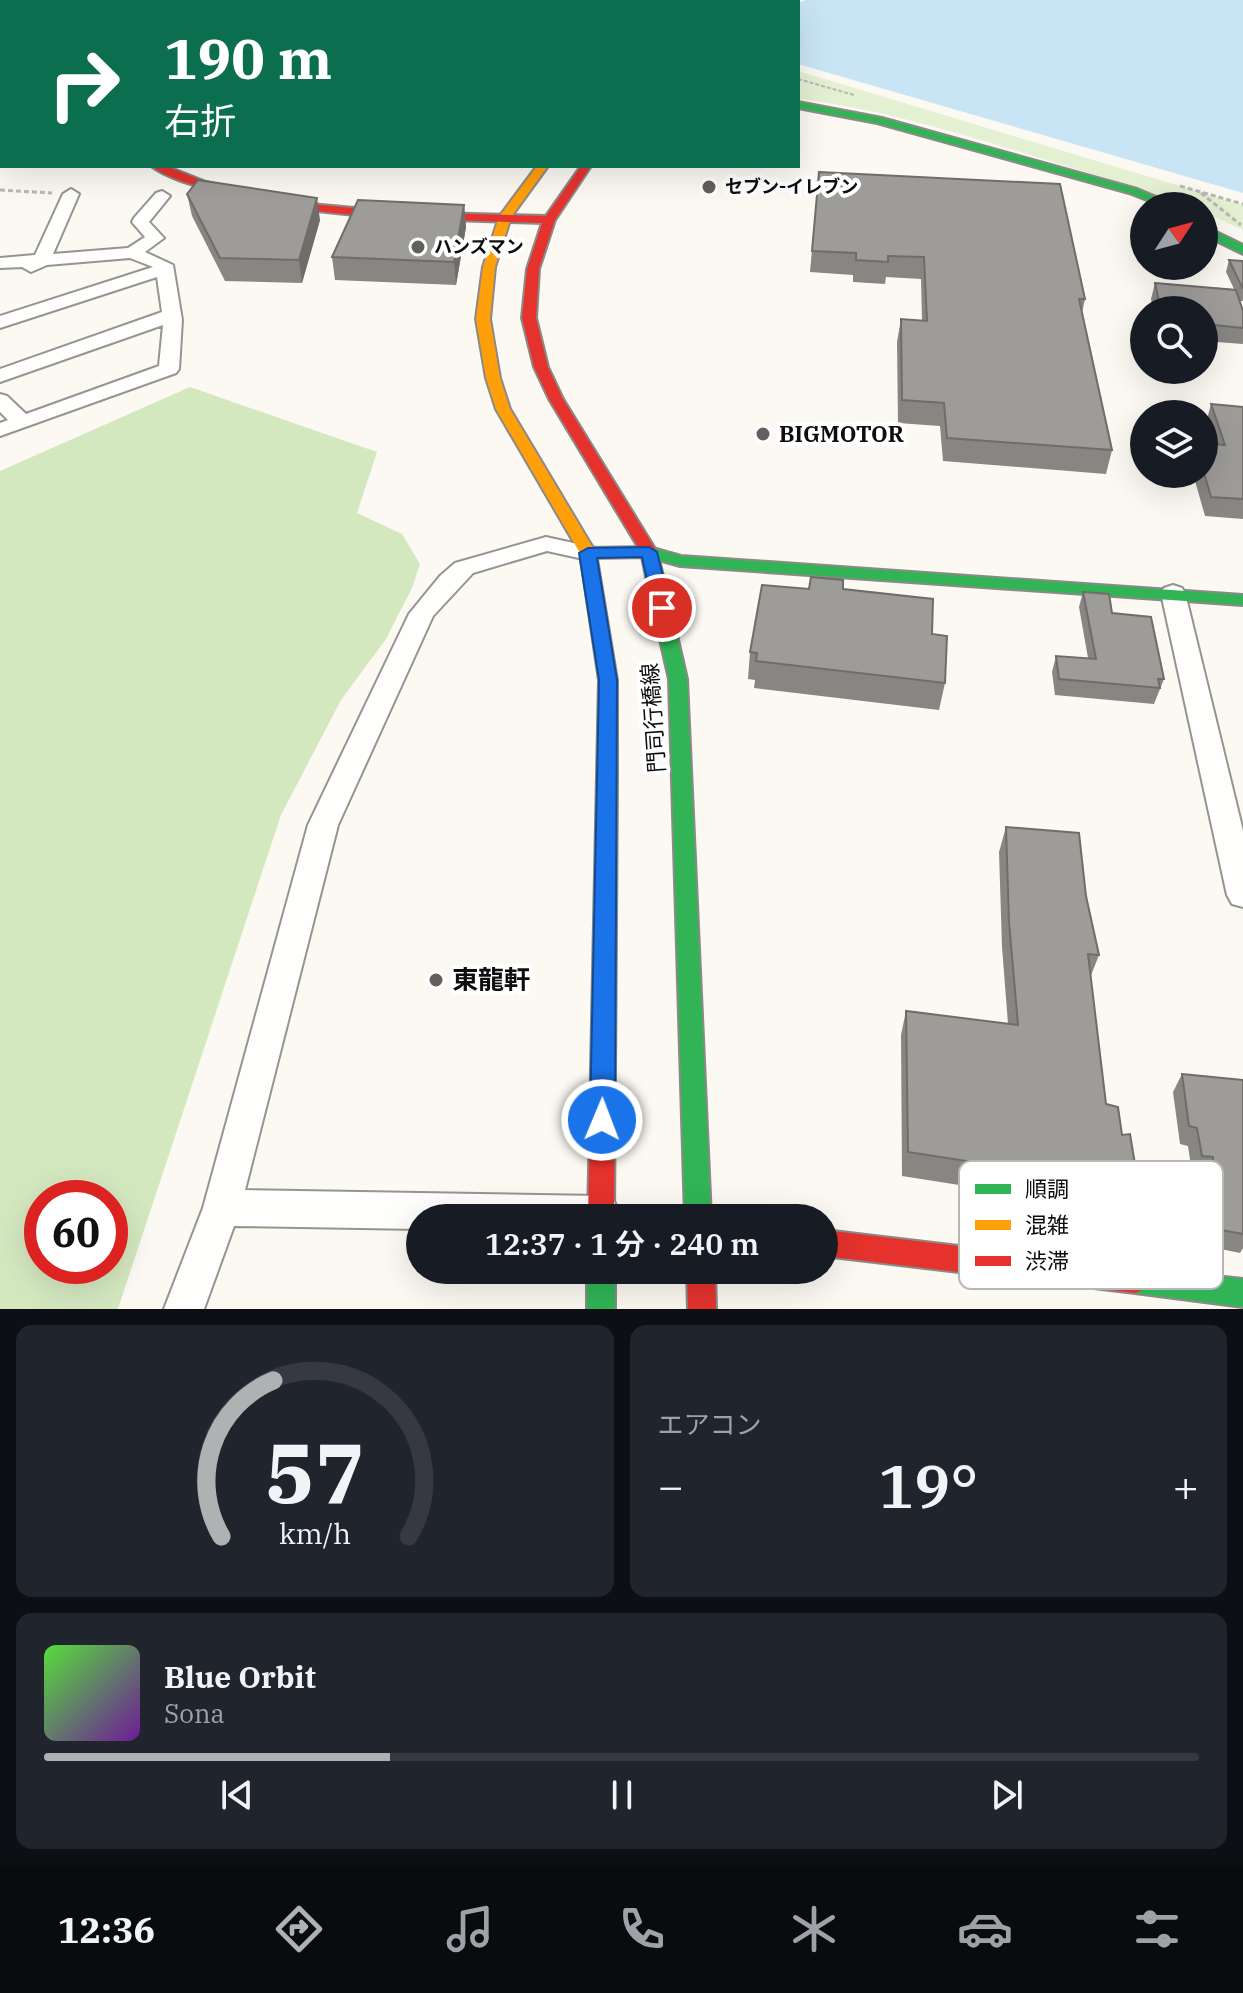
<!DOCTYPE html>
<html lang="ja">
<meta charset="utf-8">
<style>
body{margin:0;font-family:"IBM Plex Serif","Noto Sans JP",serif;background:#20242c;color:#f1f3f6;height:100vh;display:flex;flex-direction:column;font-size:30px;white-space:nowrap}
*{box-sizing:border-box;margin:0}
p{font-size:26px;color:#9ea1a6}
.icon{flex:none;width:44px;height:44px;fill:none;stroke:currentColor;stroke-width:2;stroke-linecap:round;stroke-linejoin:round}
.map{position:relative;height:1309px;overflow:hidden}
.sheet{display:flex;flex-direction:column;gap:16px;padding:16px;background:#0d0f14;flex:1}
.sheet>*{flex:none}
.hud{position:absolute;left:0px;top:0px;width:800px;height:168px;box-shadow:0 8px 32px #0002;background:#0b6e4f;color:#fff;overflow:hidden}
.needle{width:52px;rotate:54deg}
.fabs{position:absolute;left:1130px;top:192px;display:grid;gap:16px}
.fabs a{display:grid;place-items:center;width:88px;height:88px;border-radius:50%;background:#171b24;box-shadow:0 8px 32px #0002;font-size:40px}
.speed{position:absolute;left:24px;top:1180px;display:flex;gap:16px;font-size:40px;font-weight:700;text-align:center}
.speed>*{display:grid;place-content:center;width:104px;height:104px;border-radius:50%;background:#171b24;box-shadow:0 8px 32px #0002;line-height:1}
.speed .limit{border:12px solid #d22;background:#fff;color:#111}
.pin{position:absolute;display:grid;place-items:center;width:68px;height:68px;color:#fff;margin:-34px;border:4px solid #fff;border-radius:50%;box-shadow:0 2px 8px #0007}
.me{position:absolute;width:88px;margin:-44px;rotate:1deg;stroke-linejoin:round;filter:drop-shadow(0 0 6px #0008)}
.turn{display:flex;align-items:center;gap:28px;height:168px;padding:0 32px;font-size:36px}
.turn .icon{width:104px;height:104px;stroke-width:2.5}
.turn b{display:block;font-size:56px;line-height:68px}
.big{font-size:60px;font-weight:600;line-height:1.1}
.sheet .tile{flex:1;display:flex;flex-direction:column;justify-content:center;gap:12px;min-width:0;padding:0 28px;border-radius:16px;background:#20242c}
.sheet .dial{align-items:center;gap:0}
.dial svg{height:208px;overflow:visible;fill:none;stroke:#363941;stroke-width:7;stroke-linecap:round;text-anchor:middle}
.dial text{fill:#f1f3f6;stroke:none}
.song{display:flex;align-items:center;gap:24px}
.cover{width:96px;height:96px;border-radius:12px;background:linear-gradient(135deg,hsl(110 70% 55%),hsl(280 70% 35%))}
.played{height:8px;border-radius:4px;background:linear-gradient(90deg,#b0b1b2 30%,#363941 30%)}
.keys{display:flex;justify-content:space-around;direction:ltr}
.heat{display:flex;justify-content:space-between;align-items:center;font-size:44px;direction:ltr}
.sheet .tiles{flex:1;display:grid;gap:16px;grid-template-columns:1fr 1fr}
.tile:last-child{grid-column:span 2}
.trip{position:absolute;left:406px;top:1204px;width:432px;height:80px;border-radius:40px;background:#171b24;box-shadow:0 8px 32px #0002;font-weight:600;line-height:80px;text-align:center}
.dock{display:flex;height:128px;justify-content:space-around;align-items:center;background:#090b0e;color:#9ea1a6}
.dock .icon{width:56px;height:56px}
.dock .selected{color:#b0b1b2}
.dock b{font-size:36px;color:#f1f3f6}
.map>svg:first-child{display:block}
</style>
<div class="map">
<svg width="1243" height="1309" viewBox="0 0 1243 1309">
<rect width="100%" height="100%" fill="#fbf9f2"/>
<path fill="#e4f0d2" d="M798,71l445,134v25l-39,-18v-6c-34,0 -72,-20 -105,-30 -99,-29 -198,-65 -301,-77z"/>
<path fill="#d4e8c0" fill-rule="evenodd" d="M190,387l187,65 -20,61 45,21 18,30 -8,24 -26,51 -45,61 -60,115 -163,494h-118v-838zM42,1198h68v68h-68z"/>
<path fill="#c9e5f5" d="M806,0h437v193l-445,-129v-61z"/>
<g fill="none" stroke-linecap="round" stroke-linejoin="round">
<g stroke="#959491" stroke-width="4">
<path id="street" d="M46,0h15l-16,2z
M652,0h19l1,2h-19z
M781,0h16l-17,2z
M0,6h2v8h-2z
M71,189l8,5 -26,60 75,-6 17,-11 -13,-15 2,-4 22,-25 6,-2 8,5 -21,26 15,16 -19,14 28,13 9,55 -3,49 -3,4 -176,63v-13l8,-3 -8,-8v-18l7,2 19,18 133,-48 4,-41 -163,57v-13l162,-57 -5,-35 -157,51v-12l153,-49 -23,-9 -83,7 -16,7 -9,-5 -22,1v-10l35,-3 28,-61z
M546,537l50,11 4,5 -4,5 -8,2 -41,-9 -74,22 -40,43 -95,209 -93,365 356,6 13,5 6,13 -2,4h-198v11l-186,-3 -30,83h-40l39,-101 105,-383 101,-211 31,-38 15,-13z
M1173,585l9,3 3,5 58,238v76l-11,-3 -5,-9 -66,-302 3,-5z"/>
</g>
<g stroke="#8b8a87" stroke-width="4">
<path id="fast" d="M438,0h13l2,2h-13z
M798,102l84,16 255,71 41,17h-16l-33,-13 -252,-70 -79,-15z
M1204,226l39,19v9l-39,-19z
M649,547l32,9 562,39v10l-563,-39 -32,-9 -60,1 -8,-5 8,-5z
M659,591l9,5 19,83 24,539h-26l-16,-539 -19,-83z
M1135,1267l108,12v28l-108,-14 -10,-4 -4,-9 4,-9z
M587,1270h28v39h-28z"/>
</g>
<g stroke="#8b8a87" stroke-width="4">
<path id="slow" d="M488,0h13l2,2h-13z
M0,35l2,1v6l-2,-1z
M537,166h11l-37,51 -16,50 -5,52 10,59 10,31 86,144 21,127v96l-3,5h-14l-3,-5 2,-96 -19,-127 -84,-144 -10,-31 -10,-59 7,-52 16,-50z"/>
</g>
<g stroke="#8b8a87" stroke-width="4">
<path id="jam" d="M151,166h15l40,16 93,21 100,9 147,4 35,-50h10l-36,54 -16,49 -3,49 12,49 15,32 94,153 11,44 -3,4 -6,1 -9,-5 -9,-44 -92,-153 -15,-32 -12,-49 5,-49 15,-46c-108,-4 -218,-2 -323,-31 -22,-6 -51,-13 -68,-26z
M607,769l7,2 3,5 -3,442h-26l9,-442 3,-5z
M824,1230l311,37 10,4 4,9 -4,9 -10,4 -311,-37z
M687,1270h28l1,39h-28z"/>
</g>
<path stroke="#b8b8b6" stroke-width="2" stroke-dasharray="4 2" stroke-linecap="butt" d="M798,79l56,16"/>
<path stroke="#b8b8b6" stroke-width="3" stroke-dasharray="5 3" stroke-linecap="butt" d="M1180,186l63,18
M0,190l52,3
M1201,193l40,32"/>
<use href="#street" fill="#fefefd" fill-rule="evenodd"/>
<use href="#fast" fill="#30b455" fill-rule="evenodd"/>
<use href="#slow" fill="#ff9f0a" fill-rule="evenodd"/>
<use href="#jam" fill="#e5322d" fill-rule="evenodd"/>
</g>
<path fill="#888683" d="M819,172l266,127 -3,14 30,137 -6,24 -163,-13 -3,-35 -42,-3 -1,-81 4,-23 21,2 -1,-42 -35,-2 -1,7 -32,-2v-7l-43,-3z
M187,194l133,26 -18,63 -77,-2 -33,-65z
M464,205l2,22 -10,58 -121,-5 -3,-23z
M1229,260l14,1v40h-3l3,10v33l-39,-3v-31h-51l-2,-11 4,-16 79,6 -8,-17z
M1211,404l32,3v112l-38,-3 -12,-42h11l8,-30 -6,-21z
M809,589h34l89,45 13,49 -6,27 -185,-22 1,-8 -7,-1 2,-27z
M1083,592l29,21 52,66 -10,25 -99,-9 -3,-23 4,-16 32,2 -9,-51z
M1006,827l80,69 13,59 -9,23 16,126 29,60 -6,13 2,19 -11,24 -97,-12 -1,-13 -120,-19 -1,-141 5,-24 102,13 -6,-77 -3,-95z
M1182,1074l61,6v168l-3,5 -34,-7 -2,-72 -12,-1 -4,-27 -8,-2 -7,-52z"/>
<path fill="#6f6d6a" d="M317,198l3,22 -18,63 -3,-23z
M464,205l2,22 -10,58 -2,-23z"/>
<path fill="#9e9c98" stroke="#6f6d6a" stroke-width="2" d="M819,172l241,12 25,115h-6l33,151 -165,-12 -3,-35 -42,-3 -1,-81 26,2 -3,-64 -36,-1v6l-32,-2v-7l-44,-2z
M198,180l119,18 -18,62 -79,-2 -33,-64z
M358,200l106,5 -10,57 -122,-5z
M1229,260l14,1v28z
M1155,283l81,7 7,21v17l-39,-4v-14h-43z
M1211,404l32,3v92l-32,-2 -7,-24v-30l21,2z
M811,577l32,3v9l90,10 -1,35 15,2 -2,47 -189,-22 1,-8 -7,-1 12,-67 47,4z
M1083,592l26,2 3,19 39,4 13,62h-6l2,9 -101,-9 -3,-23 40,3z
M1006,827l73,6 7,63 13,59 -11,-1 18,150 12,3 4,28 8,-1 5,30h-8l4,32 -99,-11 -1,-14 -123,-19 -2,-141 112,14 -9,-103z
M1182,1074l61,6v154l-27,-5 -3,-72 -11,-1 -5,-28 -8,-2z"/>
<path fill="#1a73e8" stroke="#114b97" stroke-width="2" d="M649,547l8,5 14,56 -9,6 -9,-6 -11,-51 -45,1 20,122 -2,440 -4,8 -9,3 -8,-3 -4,-8 9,-440 -20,-127 9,-5z"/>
<g fill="#61605e" stroke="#fff" stroke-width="3">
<circle cx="709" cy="187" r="8"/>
<circle cx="418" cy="247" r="8"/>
<circle cx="763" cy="434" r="8"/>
<circle cx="436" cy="980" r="8"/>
</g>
<g text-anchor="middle" stroke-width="8" stroke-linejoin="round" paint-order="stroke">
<g font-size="18" font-weight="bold" fill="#0e0e0e" stroke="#fff" text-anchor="start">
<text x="725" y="193">セブン-イレブン</text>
<text x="434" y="253">ハンズマン</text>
</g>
<g font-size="22" font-weight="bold" fill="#0e0e0e" stroke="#fff" text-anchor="start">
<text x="779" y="442">BIGMOTOR</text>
</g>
<g font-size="22" fill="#0e0e0e" stroke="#fff">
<text transform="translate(653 718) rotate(-94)" y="8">門司行橋線</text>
</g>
<g font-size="26" font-weight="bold" fill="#0e0e0e" stroke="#fff" text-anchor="start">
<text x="452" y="989">東龍軒</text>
</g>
</g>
<rect x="959" y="1161" width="264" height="128" rx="12" fill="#fff" stroke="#b7b7b7" stroke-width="2"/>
<rect x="975" y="1184" width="36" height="10" fill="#30b455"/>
<rect x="975" y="1220" width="36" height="10" fill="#ff9f0a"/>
<rect x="975" y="1256" width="36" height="10" fill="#e5322d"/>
<g font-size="22" fill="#0e0e0e">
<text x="1025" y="1197">順調</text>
<text x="1025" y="1233">混雑</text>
<text x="1025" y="1269">渋滞</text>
</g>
</svg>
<div class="fabs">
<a><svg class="needle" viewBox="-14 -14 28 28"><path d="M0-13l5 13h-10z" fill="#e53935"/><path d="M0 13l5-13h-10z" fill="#9ea1a6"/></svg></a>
<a><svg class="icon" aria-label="search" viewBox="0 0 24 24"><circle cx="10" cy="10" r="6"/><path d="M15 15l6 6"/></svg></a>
<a><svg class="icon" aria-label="layers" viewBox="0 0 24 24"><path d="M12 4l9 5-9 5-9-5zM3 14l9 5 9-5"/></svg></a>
</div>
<div class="speed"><div class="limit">60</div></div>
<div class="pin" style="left:662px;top:608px;background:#d93025"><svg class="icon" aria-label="arrive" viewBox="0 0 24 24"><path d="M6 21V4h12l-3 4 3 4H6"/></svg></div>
<svg class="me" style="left:602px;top:1120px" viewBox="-20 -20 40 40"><circle r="17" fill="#1a73e8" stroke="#fff" stroke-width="3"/><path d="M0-11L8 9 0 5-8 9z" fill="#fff"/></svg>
<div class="trip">12:37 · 1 分 · 240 m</div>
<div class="hud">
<div class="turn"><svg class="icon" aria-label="right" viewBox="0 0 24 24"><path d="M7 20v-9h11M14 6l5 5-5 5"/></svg><div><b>190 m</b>右折</div></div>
</div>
</div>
<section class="sheet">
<div class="tiles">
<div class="tile dial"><svg viewBox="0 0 100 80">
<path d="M14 69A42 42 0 1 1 86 69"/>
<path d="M14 69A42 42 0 0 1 34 9" stroke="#b0b1b2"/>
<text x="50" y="56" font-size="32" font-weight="700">57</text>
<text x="50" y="72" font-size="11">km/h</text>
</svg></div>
<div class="tile"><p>エアコン</p>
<div class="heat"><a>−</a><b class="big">19°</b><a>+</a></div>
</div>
<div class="tile">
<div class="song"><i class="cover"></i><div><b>Blue Orbit</b><p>Sona</p></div></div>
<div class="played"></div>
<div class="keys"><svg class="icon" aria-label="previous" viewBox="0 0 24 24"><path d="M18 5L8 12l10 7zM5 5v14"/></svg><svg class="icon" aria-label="pause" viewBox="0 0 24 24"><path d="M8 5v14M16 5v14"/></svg><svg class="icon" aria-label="next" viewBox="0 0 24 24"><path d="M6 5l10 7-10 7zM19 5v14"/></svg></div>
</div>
</div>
</section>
<nav class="dock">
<b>12:36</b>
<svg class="icon selected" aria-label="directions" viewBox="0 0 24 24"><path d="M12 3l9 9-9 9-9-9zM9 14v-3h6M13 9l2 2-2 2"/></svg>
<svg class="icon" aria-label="music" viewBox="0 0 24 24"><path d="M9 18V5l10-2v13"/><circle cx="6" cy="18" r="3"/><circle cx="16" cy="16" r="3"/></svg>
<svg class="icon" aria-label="phone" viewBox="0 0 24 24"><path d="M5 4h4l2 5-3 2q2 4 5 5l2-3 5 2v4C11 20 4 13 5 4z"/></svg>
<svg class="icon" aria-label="climate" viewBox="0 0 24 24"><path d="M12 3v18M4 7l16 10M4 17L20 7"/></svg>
<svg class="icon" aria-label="car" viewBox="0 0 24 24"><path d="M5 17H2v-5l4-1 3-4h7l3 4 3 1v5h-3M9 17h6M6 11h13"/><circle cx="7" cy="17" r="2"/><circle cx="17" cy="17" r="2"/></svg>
<svg class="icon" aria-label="filters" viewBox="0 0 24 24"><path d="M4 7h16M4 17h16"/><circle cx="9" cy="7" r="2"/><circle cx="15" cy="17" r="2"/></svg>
</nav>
